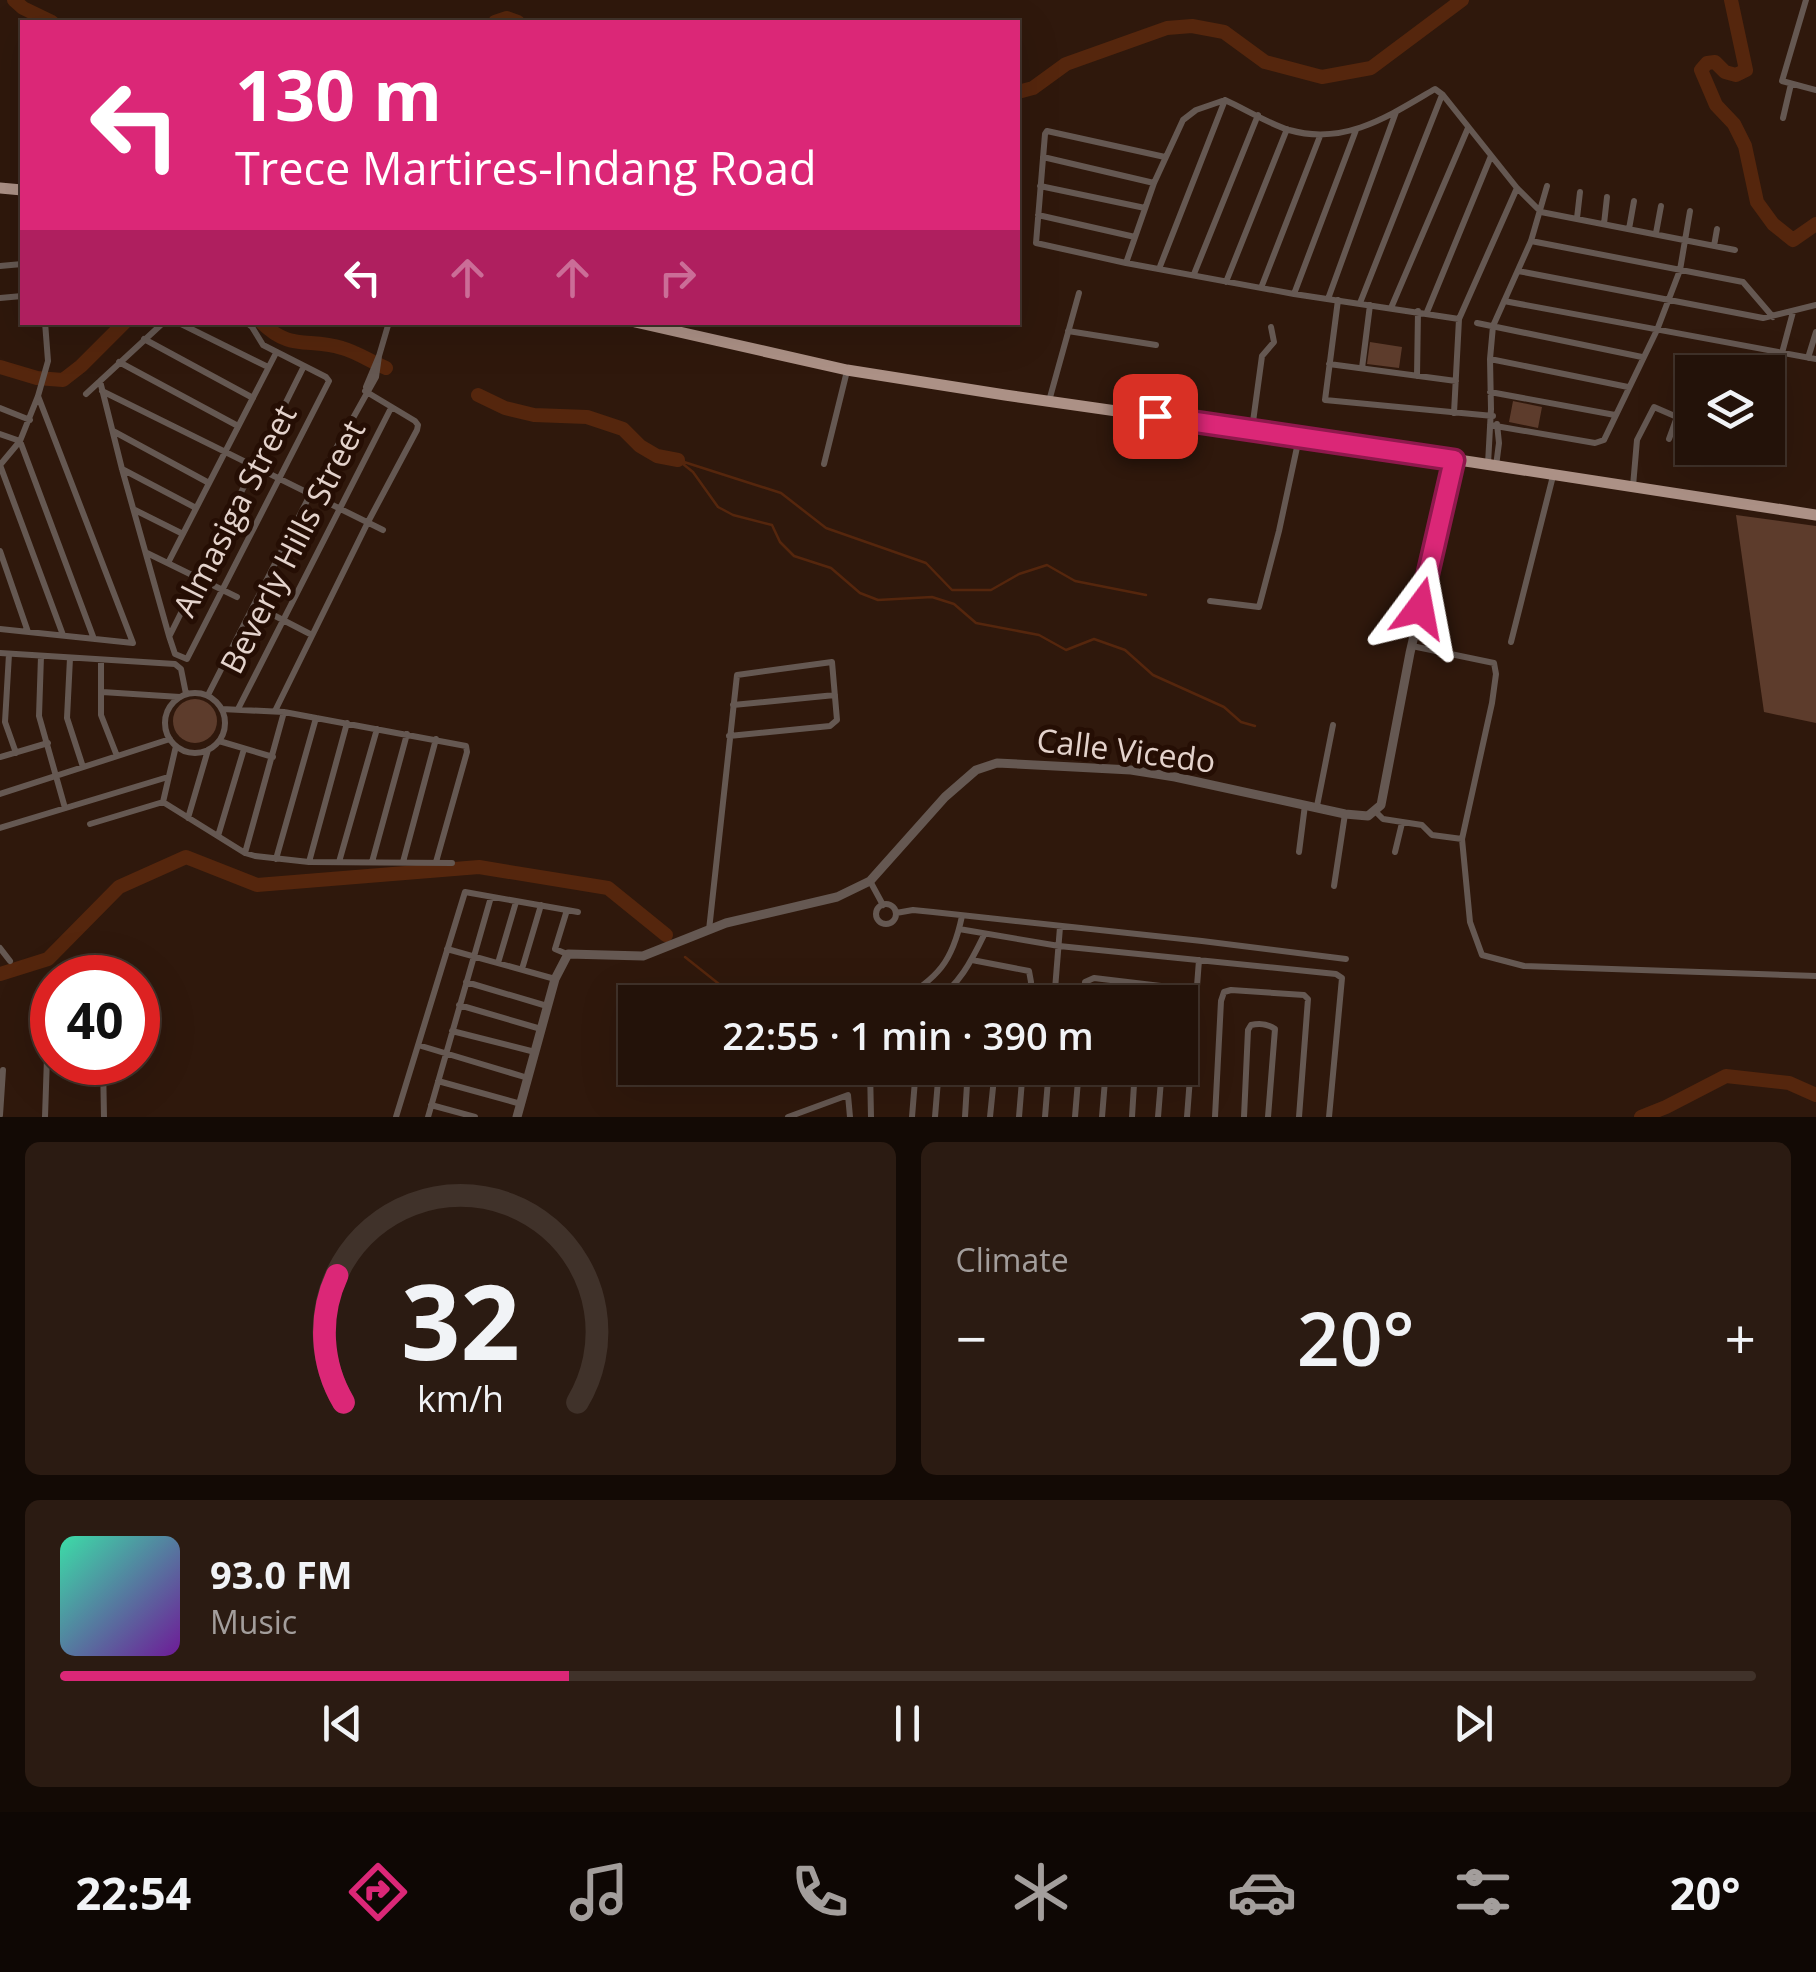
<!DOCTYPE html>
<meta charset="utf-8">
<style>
body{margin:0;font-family:"Open Sans",sans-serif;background:#2b1b12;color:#f1f3f6;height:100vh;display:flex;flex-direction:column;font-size:38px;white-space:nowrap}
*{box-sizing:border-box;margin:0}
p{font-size:32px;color:#a39e9c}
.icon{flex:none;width:55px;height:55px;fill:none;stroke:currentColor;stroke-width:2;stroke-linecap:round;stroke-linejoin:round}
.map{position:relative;height:1117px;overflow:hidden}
.sheet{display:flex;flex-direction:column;gap:25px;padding:25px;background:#130a05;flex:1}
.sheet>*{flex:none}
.banner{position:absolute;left:20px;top:20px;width:1000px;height:305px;border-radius:0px;box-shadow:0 10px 40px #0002,0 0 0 2px #40322a;background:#db2777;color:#fff;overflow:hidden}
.buttons{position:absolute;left:1675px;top:355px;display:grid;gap:20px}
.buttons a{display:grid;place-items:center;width:110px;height:110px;border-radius:0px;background:#231209;box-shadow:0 10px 40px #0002,0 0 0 2px #40322a;font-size:50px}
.speed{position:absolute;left:30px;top:955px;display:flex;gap:20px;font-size:50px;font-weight:700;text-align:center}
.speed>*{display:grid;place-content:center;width:130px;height:130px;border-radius:50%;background:#231209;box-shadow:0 10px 40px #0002,0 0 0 2px #40322a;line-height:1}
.speed .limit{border:15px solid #d22;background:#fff;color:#111}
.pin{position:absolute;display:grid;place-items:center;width:85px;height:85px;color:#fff;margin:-42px;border-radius:20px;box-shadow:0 5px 15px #0006}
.me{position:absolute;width:110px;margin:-55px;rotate:13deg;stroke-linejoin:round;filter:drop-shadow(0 0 8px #0008)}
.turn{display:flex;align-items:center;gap:35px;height:210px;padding:0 50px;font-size:45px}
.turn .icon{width:130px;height:130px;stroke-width:2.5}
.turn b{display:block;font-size:70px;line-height:85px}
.lanes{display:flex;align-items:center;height:95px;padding:0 50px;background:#0003;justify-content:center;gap:50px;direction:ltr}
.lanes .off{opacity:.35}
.big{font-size:75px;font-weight:600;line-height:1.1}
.sheet .tile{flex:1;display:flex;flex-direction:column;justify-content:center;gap:15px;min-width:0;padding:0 35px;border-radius:15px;background:#2b1b12}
.sheet .dial{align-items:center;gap:0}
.dial svg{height:260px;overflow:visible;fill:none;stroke:#40322a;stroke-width:7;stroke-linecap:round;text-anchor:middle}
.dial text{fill:#f1f3f6;stroke:none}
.song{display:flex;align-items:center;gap:30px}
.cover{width:120px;height:120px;border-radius:15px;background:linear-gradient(135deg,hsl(160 70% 55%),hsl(280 70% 35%))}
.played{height:10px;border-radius:5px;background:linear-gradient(90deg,#db2777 30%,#40322a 30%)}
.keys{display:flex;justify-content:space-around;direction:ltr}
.heat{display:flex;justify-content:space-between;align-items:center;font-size:55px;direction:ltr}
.sheet .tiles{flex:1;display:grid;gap:25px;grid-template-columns:1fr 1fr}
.tile:last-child{grid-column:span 2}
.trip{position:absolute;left:618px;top:985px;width:580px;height:100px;border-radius:0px;background:#231209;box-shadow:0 10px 40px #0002,0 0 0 2px #40322a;font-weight:600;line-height:100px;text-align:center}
.dock{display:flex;height:160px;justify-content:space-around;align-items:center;background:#0e0704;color:#a39e9c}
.dock .icon{width:70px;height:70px}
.dock .selected{color:#db2777}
.dock b{font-size:45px;color:#f1f3f6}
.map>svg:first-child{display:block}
</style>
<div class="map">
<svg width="1816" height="1117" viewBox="0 0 1816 1117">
<rect width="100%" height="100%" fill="#2f180c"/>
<path fill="#5d3c2c" d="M1370,342l32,5 -3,21 -32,-4z
M1513,401l29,6 -4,21 -29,-6z
M1736,515l80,11v197l-52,-11z
M173 721a22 22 0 1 1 44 0a22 22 0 1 1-44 0Z"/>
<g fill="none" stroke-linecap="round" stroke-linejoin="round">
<path stroke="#55260d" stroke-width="2.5" d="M678,460l15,12 25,35 15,8 39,10 8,17 14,14 37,12 29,25 18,7 54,-3 22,7 22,19 63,12 27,15 28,-11 31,11 28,25 71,32 17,15 14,4
M684,462l97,31 45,35 100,35 26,27h39l28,-16 28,-9 28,16 71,14
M685,957l39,31 34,8 26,-9 30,12 1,3"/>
<path stroke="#55260d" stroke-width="14" d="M14,0l9,8 29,14
M1731,0l15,70 -10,5 -11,-3 -10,-10 -8,1 -6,7 15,35 18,19 11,22 12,56 16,22 20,16 23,-16
M495,22l12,-4 11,4
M1018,92l15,-4 33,-24 101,-36 25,-2 32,6 41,30 57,15 49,-9 91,-68
M261,322c30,30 48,15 81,26 15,4 29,14 44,20
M0,367l37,11 26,2 18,-14 44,-44
M478,395l27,13 29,7 53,2 36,12 17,17 17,10 21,4
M0,974l48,-15 71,-72 67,-30 71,28 222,-18 129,21 58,47
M1641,1117l25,-10 60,-31 63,7 27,12"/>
<path stroke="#655852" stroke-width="6" d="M1806,0l-24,81 34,9
M1783,118l8,-34
M1043,157l111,26
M1165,157l-118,-26 -2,3 -9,109 90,20 168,31 165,25
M1040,186l105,22
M1038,215l97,22
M1577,218l3,-26
M1604,224l3,-27
M1629,229l5,-28
M1656,233l5,-27
M1531,241l212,41 30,35
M1714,246l3,-17
M1126,263l28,-80 29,-63 13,-10 29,-10c20,9 42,23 64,30 56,16 100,-14 146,-41l8,6 74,93 24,24 194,38
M0,266l22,-2
M1159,269l66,-169
M1518,271l245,47 53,-13
M1194,274l64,-159
M1226,282l61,-153
M1261,288l59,-152
M1294,294l62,-164
M0,298l22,-2
M1328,299l68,-187
M1338,300l-13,100 168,16
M1504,301l312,58
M1360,303l82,-208
M1391,308l77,-180
M1427,312l64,-156
M177,322l91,45
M1477,323l165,34
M1068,331l88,14
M144,339l109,59
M1782,353l11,-41
M1808,358l8,-26
M1490,359l138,28
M119,362l119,64
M1329,364l127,17
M1362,368l8,-63
M1417,376l1,-65
M100,381l22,88 47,167 6,18 12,5 142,-278 -3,-4 -63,-32 -11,-18 -6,-5
M366,387l13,-31 10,-34
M102,391l281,139
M1490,392l125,23
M86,394l78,-72
M1049,401l30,-108
M0,408l30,12
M1454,413l5,-94 58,-131
M1490,425l105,18 9,-3 53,-110 23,-60 10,-59
M1252,429l10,-73 12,-14 -3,-15
M113,431l96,52
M0,434l20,7 74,198
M824,464l23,-93
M1488,464l3,-55 -1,-50 3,-33 38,-85 16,-55
M0,465l63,170
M0,465l20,-24 18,-45 10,-35 -3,-39
M1496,466l3,-23 -2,-19
M122,469l74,39
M1633,486l4,-46 17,-33 23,10 -8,22
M135,510l48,24
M0,551l28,81
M147,553l90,44
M168,563l108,-210
M1210,601l49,6 20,-76 20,-93
M254,605l58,30
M0,629l133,14 -95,-247
M170,635l134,-269
M1511,642l42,-166
M0,653l175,11 6,5 5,25
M9,654l-4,68 11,31
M41,656l-2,60 26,92
M70,658l-3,60 16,49
M101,660v55l16,41
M102,692l78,5
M165 723a30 30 0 1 1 60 0a30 30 0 1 1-60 0Z
M208,695l103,-202 65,-116 3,-21
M733,705l102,-10
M222,709l62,3 182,34 1,6 -31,110
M238,709l153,-301
M275,711l93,-189 49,-92 1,-5 -3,-4 -50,-30
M219,741l54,16
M176,746l-13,56 82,51 10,3 54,6 143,1
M0,757l48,-14
M0,794l170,-55
M1317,806l16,-81
M1374,810l9,9 39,6 10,10 30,4 30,-136 4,-29 -2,-11 -82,-17
M188,818l20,-68
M90,824l73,-22
M0,828l168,-51
M218,836l26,-87
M1462,839l8,83 12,33 42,11 292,10
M1299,852l6,-47
M1395,852l7,-29
M245,853l39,-141
M276,859l40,-141
M309,862l38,-139
M339,862l38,-133
M372,862l35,-128
M403,862l33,-123
M870,881l13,24
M1334,886l11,-72
M876 914a10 10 0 1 1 20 0a10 10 0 1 1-20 0Z
M567,910l-12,39 12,5
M896,913l17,-3 20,2 269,29 144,18
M959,929l100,17 277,28 6,4 -13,139
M709,930l28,-255 95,-13 5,58 -7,6 -101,10
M0,948l10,13
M447,949l108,30
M972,960l57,11 2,11 -2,20
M498,963l18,-61
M522,969l19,-64
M466,982l81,24
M956,985l45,12v5
M951,991l4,11
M899,1002c39,-26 53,-38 63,-86
M934,1002c25,-17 37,-40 50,-67
M1054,1002l6,-75
M1083,1002l2,-20 9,-4 67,8 6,3v13
M459,1005l82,24
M452,1031l83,21
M418,1045l110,33
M103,1062l1,55
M870,1068l1,49
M438,1081l83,23
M431,1105l44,12
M0,1115l3,-45
M45,1117l3,-90
M396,1117l69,-225 113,20
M428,1117l63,-220
M788,1117l60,-22 2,22
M912,1117l4,-49
M935,1117l4,-49
M965,1117l3,-49
M990,1117l5,-49
M1019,1117l4,-49
M1045,1117l4,-49
M1075,1117l4,-49
M1102,1117l4,-49
M1132,1117l3,-49
M1158,1117l4,-49
M1187,1117l12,-157
M1215,1117l6,-116 3,-9 7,-2 73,5 4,4 -9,118
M1244,1117l4,-87 3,-5c8,-2 17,-1 24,4l-7,88"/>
<path stroke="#655852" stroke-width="9" d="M517,1117l38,-138 13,-25 75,2 83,-33 111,-26 33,-16 75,-84 31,-27 21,-7 134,7 44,7 170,37 23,2 13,-11 29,-152 45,-194"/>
<path stroke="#ac9186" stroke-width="11" d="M0,188l22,2
M635,322l212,48 158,25 467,67 344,53"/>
</g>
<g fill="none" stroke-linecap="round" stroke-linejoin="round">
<g stroke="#8e194d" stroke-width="25">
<path id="route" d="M1155,416l299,44 -34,148"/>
</g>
<use href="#route" stroke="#db2777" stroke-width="18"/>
</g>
<g text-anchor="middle" stroke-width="10" stroke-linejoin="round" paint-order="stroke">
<g font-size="32" fill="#e4d3cc" stroke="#250e04">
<text transform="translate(235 511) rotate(-63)" y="11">Almasiga Street</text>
<text transform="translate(293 547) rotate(-63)" y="11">Beverly Hills Street</text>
<text transform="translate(1126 751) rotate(7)" y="11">Calle Vicedo</text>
</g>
</g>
</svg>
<div class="buttons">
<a><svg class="icon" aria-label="layers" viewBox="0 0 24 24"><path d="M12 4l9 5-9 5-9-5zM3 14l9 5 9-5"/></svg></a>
</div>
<div class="speed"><div class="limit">40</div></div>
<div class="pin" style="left:1155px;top:416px;background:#d93025"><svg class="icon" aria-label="arrive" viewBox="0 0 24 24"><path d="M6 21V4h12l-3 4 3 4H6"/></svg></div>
<svg class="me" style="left:1420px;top:608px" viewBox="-20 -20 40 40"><path d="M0-17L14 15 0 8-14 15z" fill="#db2777" stroke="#fff" stroke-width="4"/></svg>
<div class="trip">22:55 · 1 min · 390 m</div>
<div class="banner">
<div class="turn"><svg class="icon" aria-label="left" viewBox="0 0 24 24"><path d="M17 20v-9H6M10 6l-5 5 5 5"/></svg><div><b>130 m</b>Trece Martires-Indang Road</div></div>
<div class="lanes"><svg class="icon" aria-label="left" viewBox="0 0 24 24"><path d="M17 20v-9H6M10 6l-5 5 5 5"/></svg><svg class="icon off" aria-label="ahead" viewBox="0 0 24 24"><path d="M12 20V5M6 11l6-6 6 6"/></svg><svg class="icon off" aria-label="ahead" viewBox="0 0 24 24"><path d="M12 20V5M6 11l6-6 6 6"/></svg><svg class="icon off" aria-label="right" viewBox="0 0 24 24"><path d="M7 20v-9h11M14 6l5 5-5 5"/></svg></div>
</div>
</div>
<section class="sheet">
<div class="tiles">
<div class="tile dial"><svg viewBox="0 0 100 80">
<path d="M14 69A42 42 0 1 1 86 69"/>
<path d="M14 69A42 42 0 0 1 12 30" stroke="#db2777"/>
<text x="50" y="56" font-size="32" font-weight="700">32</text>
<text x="50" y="72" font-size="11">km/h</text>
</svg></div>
<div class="tile"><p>Climate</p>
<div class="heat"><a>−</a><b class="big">20°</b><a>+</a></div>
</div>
<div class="tile">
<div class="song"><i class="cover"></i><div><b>93.0 FM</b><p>Music</p></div></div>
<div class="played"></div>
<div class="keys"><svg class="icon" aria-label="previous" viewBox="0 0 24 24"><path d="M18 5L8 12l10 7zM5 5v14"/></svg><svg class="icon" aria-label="pause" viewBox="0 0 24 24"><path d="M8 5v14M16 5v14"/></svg><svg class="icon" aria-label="next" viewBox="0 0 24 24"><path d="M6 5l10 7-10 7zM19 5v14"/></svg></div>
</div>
</div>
</section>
<nav class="dock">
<b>22:54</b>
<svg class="icon selected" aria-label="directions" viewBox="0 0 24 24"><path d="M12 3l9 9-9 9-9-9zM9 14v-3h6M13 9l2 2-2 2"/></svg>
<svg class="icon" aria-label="music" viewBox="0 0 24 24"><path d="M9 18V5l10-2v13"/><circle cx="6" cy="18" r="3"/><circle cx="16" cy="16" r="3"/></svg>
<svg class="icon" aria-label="phone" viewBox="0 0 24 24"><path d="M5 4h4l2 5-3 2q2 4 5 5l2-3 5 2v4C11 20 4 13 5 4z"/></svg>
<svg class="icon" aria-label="climate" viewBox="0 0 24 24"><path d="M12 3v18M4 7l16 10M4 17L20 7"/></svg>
<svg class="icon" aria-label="car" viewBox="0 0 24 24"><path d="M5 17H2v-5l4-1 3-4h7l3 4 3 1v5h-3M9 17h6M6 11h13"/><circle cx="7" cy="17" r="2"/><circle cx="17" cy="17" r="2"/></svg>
<svg class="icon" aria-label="filters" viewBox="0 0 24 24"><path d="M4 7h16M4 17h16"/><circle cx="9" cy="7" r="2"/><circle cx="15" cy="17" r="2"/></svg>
<b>20°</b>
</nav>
